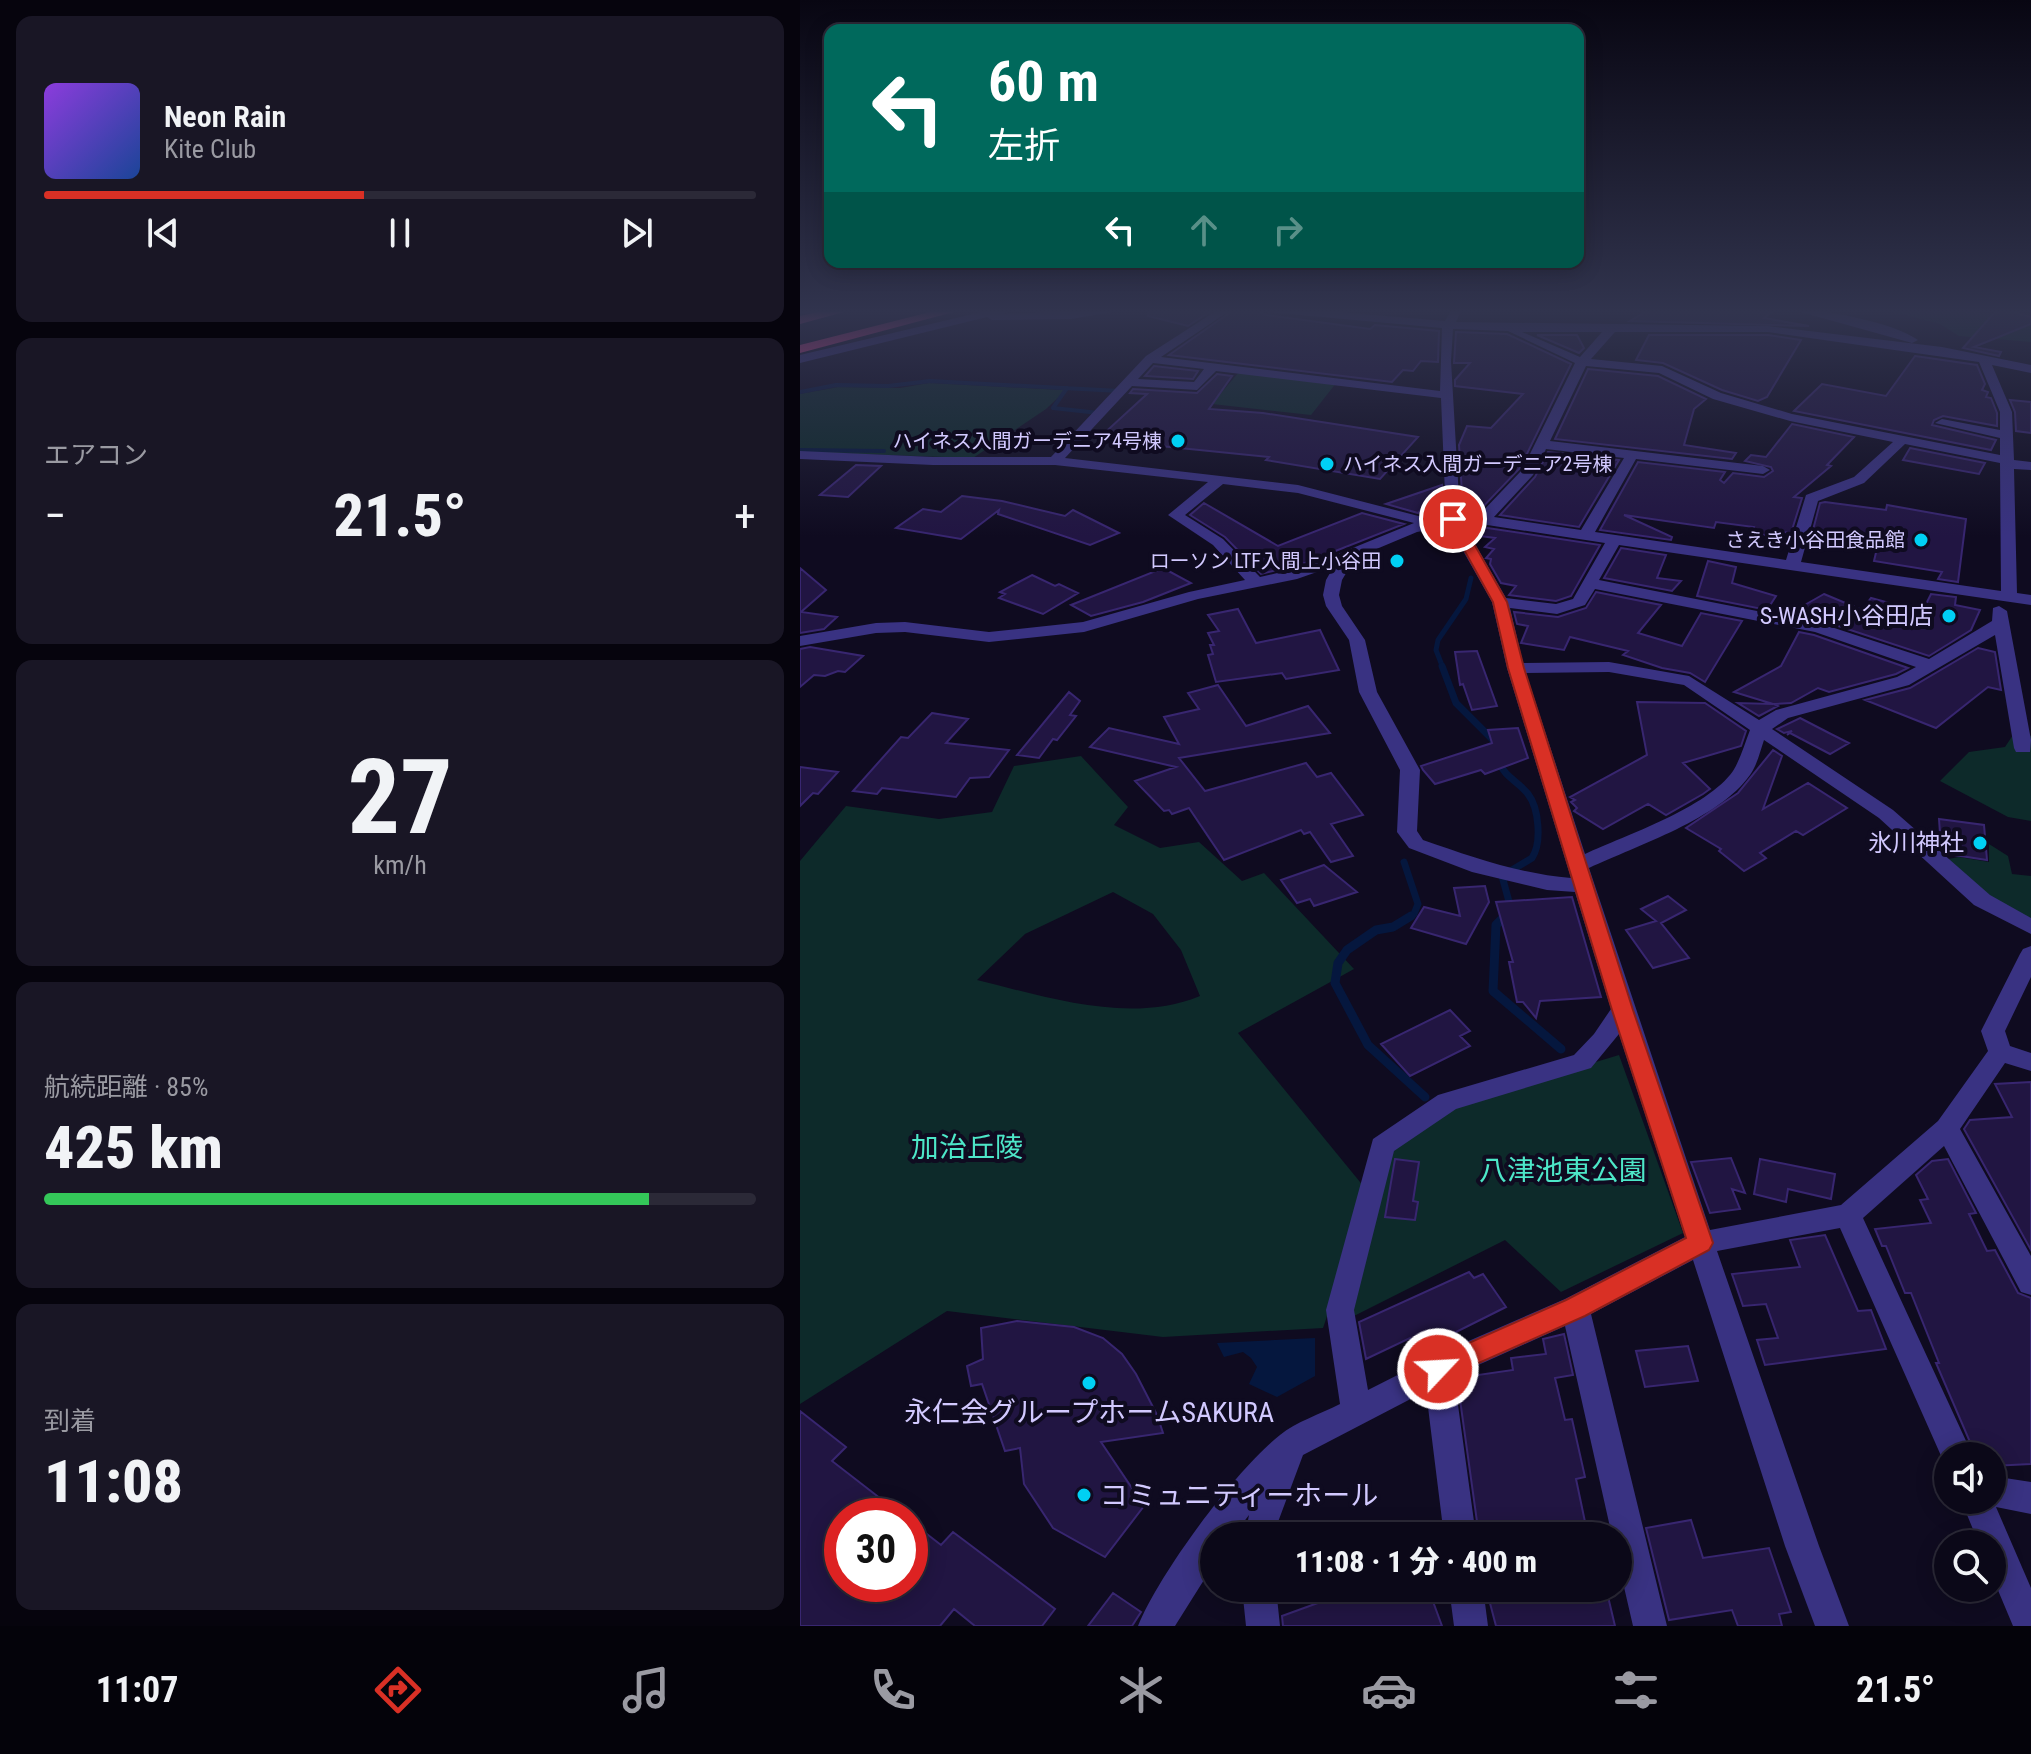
<!DOCTYPE html>
<html lang="ja">
<meta charset="utf-8">
<style>
body{margin:0;font-family:"Roboto Condensed","Noto Sans JP",sans-serif;background:#191625;color:#f1f3f6;height:100vh;display:flex;flex-direction:column;font-size:30px;white-space:nowrap}
*{box-sizing:border-box;margin:0}
p{font-size:26px;color:#9a9aa2}
.icon{flex:none;width:44px;height:44px;fill:none;stroke:currentColor;stroke-width:2;stroke-linecap:round;stroke-linejoin:round}
.map{position:relative;flex:1;overflow:hidden}
.panel{display:flex;flex-direction:column;gap:16px;padding:16px;background:#06040d;width:800px}
.panel>*{flex:none}
.banner{position:absolute;left:24px;top:24px;width:760px;height:244px;border-radius:16px;box-shadow:0 4px 20px #0003,0 0 0 2px #2b2937;background:#00695c;color:#fff;overflow:hidden}
.controls{position:absolute;left:1134px;top:1442px;display:grid;gap:16px}
.controls a{display:grid;place-items:center;width:72px;height:72px;border-radius:50%;background:#0b0818;box-shadow:0 4px 20px #0003,0 0 0 2px #2b2937;font-size:40px}
.speed{position:absolute;left:24px;top:1498px;display:flex;gap:16px;font-size:40px;font-weight:700;text-align:center}
.speed>*{display:grid;place-content:center;width:104px;height:104px;border-radius:50%;background:#0b0818;box-shadow:0 4px 20px #0003,0 0 0 2px #2b2937;line-height:1}
.speed .limit{border:12px solid #d22;background:#fff;color:#111}
.pin{position:absolute;display:grid;place-items:center;width:68px;height:68px;color:#fff;margin:-34px;border:4px solid #fff;border-radius:50%;box-shadow:0 2px 8px #0007}
.me{position:absolute;width:88px;margin:-44px;rotate:65deg;stroke-linejoin:round;filter:drop-shadow(0 0 6px #0008)}
.turn{display:flex;align-items:center;gap:28px;height:168px;padding:0 32px;font-size:36px}
.turn .icon{width:104px;height:104px;stroke-width:2.5}
.turn b{display:block;font-size:56px;line-height:68px}
.lanes{display:flex;align-items:center;height:76px;padding:0 32px;background:#0003;justify-content:center;gap:40px;direction:ltr}
.lanes .off{opacity:.35}
.big{font-size:60px;font-weight:800;line-height:1.1}
.panel .card{flex:1;display:flex;flex-direction:column;justify-content:center;gap:12px;min-width:0;padding:0 28px;border-radius:16px;background:#191625}
.panel .dial{align-items:center;gap:0}
.dial b{font-size:104px;line-height:1}
.song{display:flex;align-items:center;gap:24px}
.cover{width:96px;height:96px;border-radius:12px;background:linear-gradient(135deg,hsl(270 70% 55%),hsl(220 70% 35%))}
.played{height:8px;border-radius:4px;background:linear-gradient(90deg,#d93025 45%,#2b2937 45%)}
.keys{display:flex;justify-content:space-around;direction:ltr}
.heat{display:flex;justify-content:space-between;align-items:center;font-size:44px;direction:ltr}
.charge{height:12px;border-radius:6px;background:linear-gradient(90deg,#34c759 85%,#2b2937 0)}
.trip{position:absolute;left:400px;top:1522px;width:432px;height:80px;border-radius:40px;background:#0b0818;box-shadow:0 4px 20px #0003,0 0 0 2px #2b2937;font-weight:800;line-height:80px;text-align:center}
.tabs{display:flex;height:128px;justify-content:space-around;align-items:center;background:#04030a;color:#9a9aa2}
.tabs .icon{width:56px;height:56px}
.tabs .current{color:#d93025}
.tabs b{font-size:36px;color:#f1f3f6}
main{display:flex;flex:1;min-height:0}
.map>svg:first-child{display:block}
</style>
<main>
<section class="panel">
<div class="card">
<div class="song"><i class="cover"></i><div><b>Neon Rain</b><p>Kite Club</p></div></div>
<div class="played"></div>
<div class="keys"><svg class="icon" aria-label="previous" viewBox="0 0 24 24"><path d="M18 5L8 12l10 7zM5 5v14"/></svg><svg class="icon" aria-label="pause" viewBox="0 0 24 24"><path d="M8 5v14M16 5v14"/></svg><svg class="icon" aria-label="next" viewBox="0 0 24 24"><path d="M6 5l10 7-10 7zM19 5v14"/></svg></div>
</div>
<div class="card"><p>エアコン</p>
<div class="heat"><a>−</a><b class="big">21.5°</b><a>+</a></div>
</div>
<div class="card dial"><b>27</b><p>km/h</p></div>
<div class="card"><p>航続距離 · 85%</p><b class="big">425 km</b><div class="charge"></div></div>
<div class="card"><p>到着</p><b class="big">11:08</b></div>
</section>
<div class="map">
<svg width="1231" height="1626" viewBox="0 0 1231 1626">
<rect width="100%" height="100%" fill="#0f0b20"/>
<path fill="#0d2a2a" fill-rule="evenodd" d="M1082,309h87l37,12 25,1v20l-72,-6 -19,-12z
M439,372l98,10 -26,33 -99,-11z
M129,383l134,7v3l-17,16 -73,49 -173,-6v-58l38,-7 62,1z
M1215,732l16,4v85l-23,-4 -68,-36 29,-29 36,-5z
M281,756l47,51 -14,18 46,23 39,-6 43,39 22,-8 90,96 -116,64 131,160 -46,135 -160,9 -216,-26 -147,93v-543l46,-55 93,13 53,-7 22,-46zM313,892l40,22 28,36 19,46c-70,29 -153,1 -223,-16l48,-46z
M1189,844l19,12 4,18 19,2v49l-45,-23 -43,-42 16,-3 30,5z
M819,1055l64,178 -122,59 -56,-52 -155,78 39,-170 62,-42z"/>
<path fill="#05173e" d="M515,1338v38l-38,21 -28,-13 8,-17 -6,-9 -8,-6 -19,5 -7,-14z"/>
<g fill="none" stroke-linecap="round" stroke-linejoin="round">
<path stroke="#05173e" stroke-width="4" d="M267,388l-14,20 46,5
M0,392l36,-7 52,1 42,-5 190,10
M0,450l84,1"/>
<path stroke="#05173e" stroke-width="5" d="M643,668l-7,-18 2,-10 28,-41 5,-21"/>
<path stroke="#05173e" stroke-width="7" d="M642,666l14,37 37,37
M698,760c6,17 20,21 30,34 11,14 14,49 4,64l-30,18 9,33 -8,9
M604,862l14,42 -4,10 -6,4"/>
<path stroke="#05173e" stroke-width="9" d="M611,916l-18,11 -17,3 -29,20 -9,13 -3,20 33,62 57,52
M705,916l-9,9 -3,66 68,58"/>
</g>
<path fill="#211542" stroke="#382670" stroke-width="2" d="M349,309h65l-26,17 -40,-10z
M435,309h22l9,6 104,14 5,-4 64,6 -1,31 -17,-1 -8,10 -10,-1 -11,12 -223,-27z
M850,309h126l-12,9 45,8 -179,-5z
M1203,309l28,8v7l-57,23 27,5 -2,4 -36,-8 30,-34z
M656,332l51,2 64,30 -51,104 -42,44 -15,-2 -4,-65 8,-19 24,2 32,-34 -68,-8v-6l15,-17h-16z
M737,335h40l7,13 -5,5z
M849,335h119l33,5 -34,57 -9,4 -36,-11 -59,-27 -27,-3z
M1115,356l62,9 8,19 -3,6 6,2 -2,5 5,1 6,15v13l-54,-10 -9,4 -2,5 64,15 -5,10 -197,-39 28,-27 64,12z
M354,366l44,5 -5,8 -48,-3z
M788,369l70,7 48,23 -12,10 -10,36 52,8 -4,6 -177,-20z
M417,374l15,2 -23,33 54,4 155,24 -38,42 -114,-19 3,-3 -129,-13 -40,-7 47,-43 -17,-1 3,-4 64,4z
M1210,400l21,2v31l-15,-2 -1,-19z
M992,424l62,13 -27,28 4,1 -37,31 8,1 -11,35 -18,-2 -1,5 -20,-3 2,-6 -38,-5 -2,6 -90,-13 48,22 -1,3 -71,-10 38,-68 87,10 -5,8 4,3 9,-10 31,4 9,-6 -2,-4 -26,-6 6,-6 15,2z
M1110,448l75,15 -6,11 -76,-14z
M748,452l71,8 -40,67 -79,-12 35,-38z
M56,465l25,1 -33,31 -28,-2z
M642,485v21l-15,-3 -9,10 -32,-9z
M162,496l40,5 63,15 8,-6 46,23 -29,12 -92,-31 1,-4 -38,29 -65,-11 27,-19 18,3z
M1025,502l61,8 1,-5 79,14 -8,63 -20,-3 4,-7 -68,-11 5,-21 -66,-10 7,-27z
M404,503l74,43 84,-33 42,11 -99,39 -44,11 -36,-37 -35,-22z
M674,526l126,19 -29,51 -15,5 -47,-6 7,-9 -15,-3 -11,-19 1,-5 -5,-1 8,-9 -9,-2 10,-9 -22,-3 -2,-4z
M821,548l45,7 -9,23 24,3 -9,10 -68,-13z
M908,561l28,6 -4,16 44,13 -9,14 -70,-14z
M0,568l26,22 -25,22 36,5 -13,12 -24,4z
M363,568l28,15 -48,19 -52,14 -20,-11z
M232,575l23,11 4,-2 19,9 -35,21 -44,-16 6,-4 -5,-2z
M796,592l65,13 -23,28 44,13 19,-33 41,8 -37,61 -15,-9 -28,-5 -39,-13 5,-4 -58,-14 -6,13 -43,-7 7,-17 -11,-2 -3,-12 44,5 28,-9z
M1024,594l38,16 9,-12 51,14 9,-18 25,3 -1,8 25,5 -9,20 -42,26 -109,-36 -31,-6z
M438,609l18,34 64,-13 19,40 -53,9 -4,-6 -66,9 -8,-27 5,-1 -3,-9h4l-6,-12 11,-2 -11,-16z
M999,632l15,3 94,33 -12,6 -67,18 -11,-4 -27,15 -17,1 4,2 -19,10 -21,-13 35,1 -39,-12 47,-26z
M10,647l53,9 -18,16 -7,-1 -13,5 -11,-1 -14,12v-38z
M1178,648l17,4 6,38 -13,-3 -52,41 -71,-28 45,-12z
M677,651l20,55 -25,4 -9,-26 -3,1 -5,-33z
M418,685l28,41 62,-20 22,27 -151,25 26,33 101,-28 11,14 14,-4 32,42 -32,9 22,32 -22,6 -21,-30 -6,2 -3,-4 -77,30 -35,-52 -17,6 -3,-4 -5,1 -29,-30 41,-14 -86,-20 19,-19 70,16 -15,-27 35,-8 -11,-16z
M269,692l11,9 -10,14 6,1 -19,24 -4,-1 -14,19 -22,-3z
M837,702l68,1 41,28 -5,15 -58,17 27,26 -7,5 -37,21 -18,-11 -45,25 -29,-18 3,-3 -6,-6 4,-2 -5,-3 77,-42z
M132,713l36,6 -22,24 63,7 -20,27 -19,1 -14,19 -74,-9 -5,6 -24,-3 48,-54 7,1z
M1000,718l29,15 20,10 -19,11 -40,-21 -3,2 5,-4 -8,2 -7,-4z
M718,728l10,30 -43,16 -4,-4 -46,14 -12,-14 -2,-4 71,-23 -4,-13z
M973,750l9,6 -19,53 45,-26 39,25 -44,27 -7,-4 -36,22 6,5 -22,13 -25,-20 2,-2 -35,-21 52,-35z
M0,767l38,5 -20,22 -5,-1 -13,13z
M1139,819l45,6 3,35 -39,-6 -7,-6z
M524,865l33,27 -43,14 -4,-7 -13,4 -16,-23z
M685,886l4,16 -23,42 -55,-16 13,-21 36,9 -6,-28z
M868,896l18,14 -25,13 28,35 -36,10 -27,-38 30,-9 -15,-12z
M772,897l29,100 -61,4 -4,17 -13,-16h-6l-8,-40h4l-17,-60z
M650,1010l20,21 -10,5 10,10 -60,30 -29,-32z
M1231,1082v168l-67,-121 6,-9 42,-3 -17,-33z
M931,1158l14,35 -13,-4 8,20 -30,4 -19,-51z
M595,1159l24,3 -6,39 5,1 -3,18 -30,-3z
M960,1159l75,15 -4,25 -43,-10 -2,13 -32,-8z
M1148,1159l28,54 -7,1 18,37 8,-1 23,43 13,5v166l-39,2v-10h-16l-40,-93h3l-28,-70h-6l-19,-47h-4l-7,-17 56,-6 -11,-23 8,-1 -12,-24 16,-14z
M1025,1235l33,76 13,-1 15,39 -121,16 -8,-25 21,-2 -12,-34 -23,2 -11,-32 68,-7 -10,-27z
M669,1272l5,6 9,-4 23,33 -56,28 2,4 -17,7 -3,-5 -16,8 -6,-11 -44,21 -7,-37z
M217,1321l57,6 29,11 19,16 14,20 21,41 6,18 -62,9 43,64 -39,51 -52,-29 -29,-44 -4,-36 -15,3 -23,-67 -11,2 -4,-20 16,-7 -2,-31z
M764,1334l9,41 -18,3 10,42 7,-1 13,58 -9,2 12,57h-109l-22,-158 56,-8 -2,-12 35,-4 -3,-15z
M888,1346l10,35 -53,6 -9,-36z
M0,1411l46,36 -14,14 71,55h-61v68h68v-63l31,24 12,-13 102,77 -13,17h-67l-21,-17 -14,17h-140z
M891,1520l12,38 66,-10 22,64 -12,2 3,12h-44l-6,-16 -63,10 -23,-92z
M559,1588h69l14,38h-159l-1,-10z
M686,1588h120l9,38h-119z
M313,1593l28,19 -9,14h-44z"/>
<g fill="none" stroke-linecap="round" stroke-linejoin="round">
<path fill="#393282" fill-rule="evenodd" d="M0,309h14l2,2 -6,3 -10,-1z
M194,309h20l-11,5 127,-5 -59,10 -79,1 -5,-3 -187,46v-8z
M419,309h13l-71,48 279,34 2,-63 -176,-16 -6,-3h44l141,12 7,-12h10l-6,13 312,4 174,21 89,18v8l-39,-8 20,47 2,48 17,2v8l-17,-1 3,124 14,2v10l-412,-60 -20,35 220,43 110,36 63,-38 1,-13 6,-2 8,5 24,129 -1,12h-14l-2,-4 -19,-113 -86,50 -121,33 -16,11 121,81 97,85 41,23v16l-57,-29 -95,-87 -115,-78c-4,12 -7,25 -14,35 -31,44 -112,70 -161,93l121,362 131,-25 97,-84 50,-70 -7,-20 39,-77 3,-5 8,-3v31l-26,54 5,15 21,7v18l-26,-8 -45,66 71,127v39l-10,-3 -77,-146 -81,72 110,238h-25l-2,11 -106,-239 -123,23 102,295 30,80h-34l-30,-80 -92,-286 -102,54 76,312h-34l-15,-65v-25h-6l-47,-210 -111,50 22,160h-32l-18,-145 -123,64 -25,67 -1,14h-32l4,-21 -16,21h-19v28l-39,62h-37c21,-52 98,-157 142,-191 16,-13 40,-21 60,-31l-14,-94 47,-171 65,-44 136,-40 20,-21 17,-25 -36,-117 -28,-2 -75,-18 -63,-24 -12,-16 3,-62 -41,-78 -10,-52 -23,-34 -3,-11 3,-15 8,-14 -37,13 -99,20 -114,33 -95,10 -84,-10 -29,1 -76,13v-10l76,-13 29,-1 84,10 94,-10 106,-30 56,-12 -32,-35 -45,-30 40,-33 -153,-17h-122l-133,-6v-8l133,6h118l95,-101zM653,329l55,2 67,32 -53,107 -43,45h-19l-9,-154zM722,332h80l-22,25zM815,332h153l211,30 21,50v18l-58,-11 -7,4 65,15v17l-208,-41 -71,-21 -59,-27 -71,-7zM353,363l51,6 -10,13 -56,-3zM786,366l73,7 54,26 77,22 103,21 -39,35 -48,18 -20,65 -191,-28 41,-73 127,15 7,-4 -7,-4 -213,-25zM416,371l225,27 5,120 -12,2 -136,-35 -233,-27 67,-72 65,4zM1105,444l95,19 1,128 -200,-29 17,-61 46,-18zM746,449l78,9 -43,72 -87,-13 39,-42zM423,484l75,9 116,30 -103,42 -51,12 -37,-38 -38,-24zM668,522l137,21 -32,56 -17,5 -50,-6 -43,-75zM649,526l43,76 15,66 64,210c-51,-4 -99,-21 -148,-38l-6,-9 3,-61 -43,-78 -12,-52 -23,-34 -3,-11 3,-15 13,-22 62,-26zM795,589l220,43 101,35 -19,10 -121,33 -17,10 -70,-44 -80,-14 -86,1 -13,-55 47,6 28,-9zM809,672l75,13 66,45c-5,13 -10,30 -17,41 -26,37 -107,64 -148,83l-59,-181zM819,1034l66,203 -120,62 -124,54 -73,37 -14,-80 40,-159 62,-42 135,-41z
M990,309c32,0 103,13 128,31l-6,3z
M1192,1476l39,6v32l-35,-7 35,81v38h-18l-21,-50v-32h-13l-18,-44h31z
M442,1588h34l4,38h-34z
M649,1588h34l5,38h-34z"/>
<path fill="#ff4495" fill-rule="evenodd" d="M31,309h24l-55,15v-8z
M142,309h23l-165,44v-8z"/>
</g>
<linearGradient id="sky" x2="0" y2="1"><stop stop-color="#080612"/><stop offset="0.58" stop-color="#31344e"/><stop offset="1" stop-color="#31344e" stop-opacity="0"/></linearGradient>
<rect width="1231" height="537" fill="url(#sky)"/>
<path fill="#d93025" stroke="#8d1f18" stroke-width="2" d="M649,516l11,3 47,83 17,66 109,342 80,233 -4,7 -124,66 -147,65 -10,-3 -4,-9 4,-8 138,-61 120,-62 -74,-228 -104,-342 -15,-66 -46,-83z"/>
<g fill="#00d0f4" stroke="#0f0b20" stroke-width="3">
<circle cx="378" cy="441" r="8"/>
<circle cx="527" cy="464" r="8"/>
<circle cx="1121" cy="540" r="8"/>
<circle cx="597" cy="561" r="8"/>
<circle cx="1149" cy="616" r="8"/>
<circle cx="1180" cy="843" r="8"/>
<circle cx="289" cy="1383" r="8"/>
<circle cx="284" cy="1495" r="8"/>
</g>
<g text-anchor="middle" stroke-width="8" stroke-linejoin="round" paint-order="stroke">
<g font-size="20" fill="#d2c9ff" stroke="#0f0b20" text-anchor="end">
<text x="362" y="448">ハイネス入間ガーデニア4号棟</text>
<text x="543" y="471" text-anchor="start">ハイネス入間ガーデニア2号棟</text>
<text x="1105" y="547">さえき小谷田食品館</text>
<text x="581" y="568">ローソン LTF入間上小谷田</text>
</g>
<g font-size="24" fill="#d2c9ff" stroke="#0f0b20" text-anchor="end">
<text x="1133" y="624">S-WASH小谷田店</text>
<text x="1164" y="851">氷川神社</text>
</g>
<g font-size="28" fill="#4de7c8" stroke="#0f0b20">
<text x="167" y="1157">加治丘陵</text>
<text x="763" y="1180">八津池東公園</text>
</g>
<g font-size="28" fill="#d2c9ff" stroke="#0f0b20">
<text x="289" y="1422">永仁会グループホームSAKURA</text>
<text x="300" y="1505" text-anchor="start">コミュニティーホール</text>
</g>
</g>
</svg>
<div class="controls">
<a><svg class="icon" aria-label="sound" viewBox="0 0 24 24"><path d="M4 9h4l5-4v14l-5-4H4zM17 9q2 3 0 6"/></svg></a>
<a><svg class="icon" aria-label="search" viewBox="0 0 24 24"><circle cx="10" cy="10" r="6"/><path d="M15 15l6 6"/></svg></a>
</div>
<div class="speed"><div class="limit">30</div></div>
<div class="pin" style="left:653px;top:519px;background:#d93025"><svg class="icon" aria-label="arrive" viewBox="0 0 24 24"><path d="M6 21V4h12l-3 4 3 4H6"/></svg></div>
<svg class="me" style="left:638px;top:1369px" viewBox="-20 -20 40 40"><circle r="17" fill="#d93025" stroke="#fff" stroke-width="3"/><path d="M0-11L8 9 0 5-8 9z" fill="#fff"/></svg>
<div class="trip">11:08 · 1 分 · 400 m</div>
<div class="banner">
<div class="turn"><svg class="icon" aria-label="left" viewBox="0 0 24 24"><path d="M17 20v-9H6M10 6l-5 5 5 5"/></svg><div><b>60 m</b>左折</div></div>
<div class="lanes"><svg class="icon" aria-label="left" viewBox="0 0 24 24"><path d="M17 20v-9H6M10 6l-5 5 5 5"/></svg><svg class="icon off" aria-label="ahead" viewBox="0 0 24 24"><path d="M12 20V5M6 11l6-6 6 6"/></svg><svg class="icon off" aria-label="right" viewBox="0 0 24 24"><path d="M7 20v-9h11M14 6l5 5-5 5"/></svg></div>
</div>
</div>
</main>
<nav class="tabs">
<b>11:07</b>
<svg class="icon current" aria-label="directions" viewBox="0 0 24 24"><path d="M12 3l9 9-9 9-9-9zM9 14v-3h6M13 9l2 2-2 2"/></svg>
<svg class="icon" aria-label="music" viewBox="0 0 24 24"><path d="M9 18V5l10-2v13"/><circle cx="6" cy="18" r="3"/><circle cx="16" cy="16" r="3"/></svg>
<svg class="icon" aria-label="phone" viewBox="0 0 24 24"><path d="M5 4h4l2 5-3 2q2 4 5 5l2-3 5 2v4C11 20 4 13 5 4z"/></svg>
<svg class="icon" aria-label="climate" viewBox="0 0 24 24"><path d="M12 3v18M4 7l16 10M4 17L20 7"/></svg>
<svg class="icon" aria-label="car" viewBox="0 0 24 24"><path d="M5 17H2v-5l4-1 3-4h7l3 4 3 1v5h-3M9 17h6M6 11h13"/><circle cx="7" cy="17" r="2"/><circle cx="17" cy="17" r="2"/></svg>
<svg class="icon" aria-label="filters" viewBox="0 0 24 24"><path d="M4 7h16M4 17h16"/><circle cx="9" cy="7" r="2"/><circle cx="15" cy="17" r="2"/></svg>
<b>21.5°</b>
</nav>
